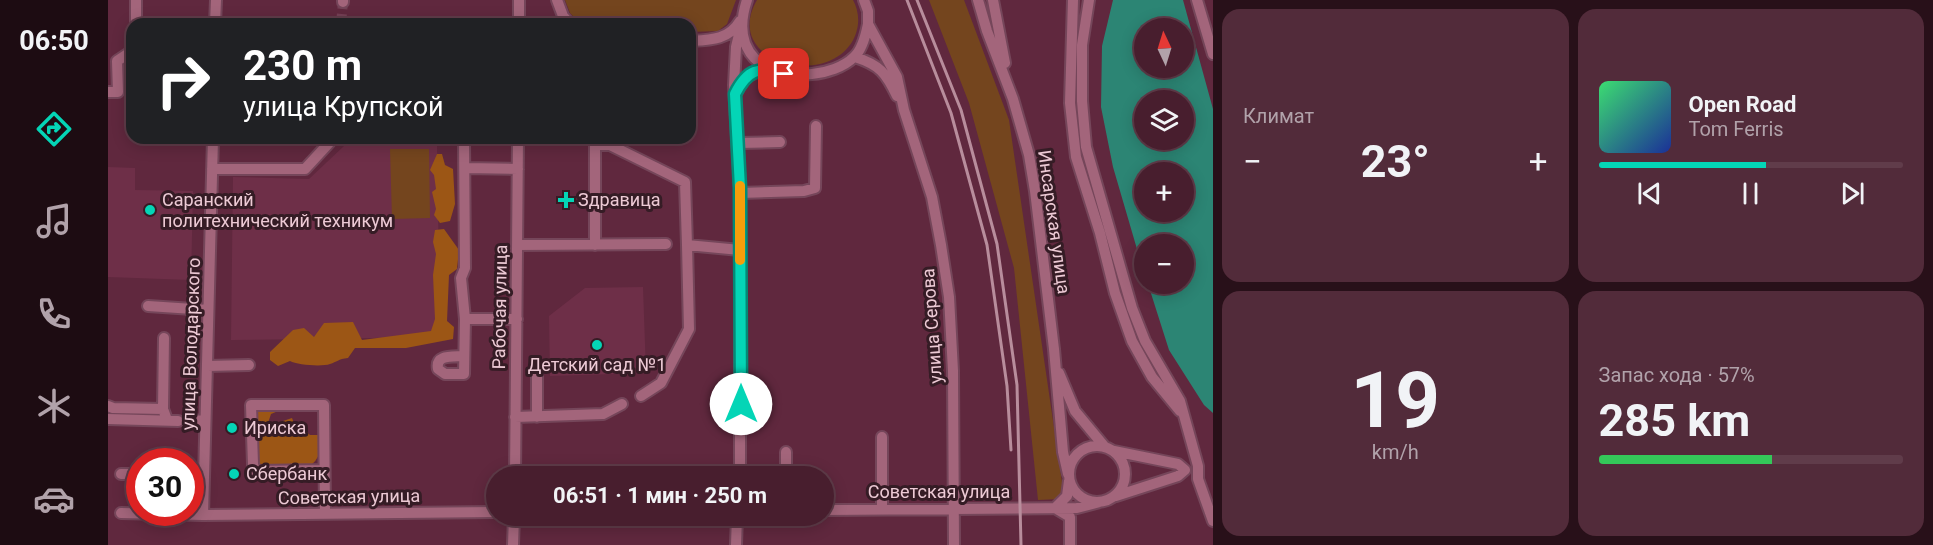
<!DOCTYPE html>
<html lang="ru">
<meta charset="utf-8">
<style>
body{margin:0;font-family:Roboto,sans-serif;background:#522b3a;color:#f1f3f6;height:100vh;display:flex;flex-direction:column;font-size:22px;white-space:nowrap}
*{box-sizing:border-box;margin:0}
p{font-size:20px;color:#b1a2aa}
.icon{flex:none;width:33px;height:33px;fill:none;stroke:currentColor;stroke-width:2;stroke-linecap:round;stroke-linejoin:round}
.map{position:relative;flex:1;overflow:hidden}
.side{display:flex;flex-direction:column;gap:9px;padding:9px;background:#281019;width:720px}
.side>*{flex:none}
.hud{position:absolute;left:18px;top:18px;width:570px;height:126px;border-radius:18px;box-shadow:0 3px 15px #0003,0 0 0 2px #603c4a;background:#202124;color:#fff;overflow:hidden}
.needle{width:39px;rotate:356deg}
.buttons{position:absolute;left:1026px;top:18px;display:grid;gap:12px}
.buttons a{display:grid;place-items:center;width:60px;height:60px;border-radius:50%;background:#481e2e;box-shadow:0 3px 15px #0003,0 0 0 2px #603c4a;font-size:30px}
.speed{position:absolute;left:18px;top:448px;display:flex;gap:12px;font-size:30px;font-weight:700;text-align:center}
.speed>*{display:grid;place-content:center;width:78px;height:78px;border-radius:50%;background:#481e2e;box-shadow:0 3px 15px #0003,0 0 0 2px #603c4a;line-height:1}
.speed .limit{border:9px solid #d22;background:#fff;color:#111}
.pin{position:absolute;display:grid;place-items:center;width:51px;height:51px;color:#fff;margin:-26px;border-radius:12px;box-shadow:0 3px 9px #0006}
.me{position:absolute;width:66px;margin:-33px;rotate:0deg;stroke-linejoin:round;filter:drop-shadow(0 0 4px #0008)}
.turn{display:flex;align-items:center;gap:21px;height:126px;padding:0 18px;font-size:27px}
.turn .icon{width:78px;height:78px;stroke-width:2.5}
.turn b{display:block;font-size:42px;line-height:51px}
.big{font-size:45px;font-weight:700;line-height:1.1}
.side .card{flex:1;display:flex;flex-direction:column;justify-content:center;gap:9px;min-width:0;padding:0 21px;border-radius:18px;background:#522b3a}
.side .dial{align-items:center;gap:0}
.dial b{font-size:78px;line-height:1}
.song{display:flex;align-items:center;gap:18px}
.cover{width:72px;height:72px;border-radius:9px;background:linear-gradient(135deg,hsl(140 70% 55%),hsl(230 70% 35%))}
.played{height:6px;border-radius:3px;background:linear-gradient(90deg,#04d5b6 55%,#603c4a 55%)}
.keys{display:flex;justify-content:space-around;direction:ltr}
.heat{display:flex;justify-content:space-between;align-items:center;font-size:33px;direction:ltr}
.charge{height:9px;border-radius:4px;background:linear-gradient(90deg,#34c759 57%,#603c4a 0)}
.side .tiles{flex:1;display:grid;gap:9px;grid-template-columns:repeat(2,1fr)}
.trip{position:absolute;left:378px;top:466px;width:348px;height:60px;border-radius:30px;background:#481e2e;box-shadow:0 3px 15px #0003,0 0 0 2px #603c4a;font-weight:700;line-height:60px;text-align:center}
main{display:flex;flex:1;min-height:0}
.dock{display:flex;flex-direction:column;width:108px;justify-content:space-around;align-items:center;background:#1d0c12;color:#b1a2aa}
.dock .icon{width:42px;height:42px}
.dock .on{color:#04d5b6}
.dock b{font-size:27px;color:#f1f3f6}
.map>svg:first-child{display:block}
</style>
<main>
<nav class="dock">
<b>06:50</b>
<svg class="icon on" aria-label="directions" viewBox="0 0 24 24"><path d="M12 3l9 9-9 9-9-9zM9 14v-3h6M13 9l2 2-2 2"/></svg>
<svg class="icon" aria-label="music" viewBox="0 0 24 24"><path d="M9 18V5l10-2v13"/><circle cx="6" cy="18" r="3"/><circle cx="16" cy="16" r="3"/></svg>
<svg class="icon" aria-label="phone" viewBox="0 0 24 24"><path d="M5 4h4l2 5-3 2q2 4 5 5l2-3 5 2v4C11 20 4 13 5 4z"/></svg>
<svg class="icon" aria-label="climate" viewBox="0 0 24 24"><path d="M12 3v18M4 7l16 10M4 17L20 7"/></svg>
<svg class="icon" aria-label="car" viewBox="0 0 24 24"><path d="M5 17H2v-5l4-1 3-4h7l3 4 3 1v5h-3M9 17h6M6 11h13"/><circle cx="7" cy="17" r="2"/><circle cx="17" cy="17" r="2"/></svg>
</nav>
<div class="map">
<svg width="1105" height="545" viewBox="0 0 1105 545">
<rect width="100%" height="100%" fill="#60283e"/>
<path fill="#6e2f48" d="M329,145l3,192 -209,3 2,-163 76,2 35,-33z
M0,167l27,1v22l58,1 -2,89 -83,-3z
M535,287l3,86 -96,3 -1,-60 36,-28z"/>
<path fill="#74451e" d="M457,0h171l-9,24 -9,7 -28,1v-8h-109l-11,-11z
M649,0h96c6,11 7,24 2,36 -23,55 -135,28 -98,-36z
M821,0h35l45,120 54,369 -3,10 -22,1 -24,-232 -45,-165z
M282,149h39l1,69 -38,1z"/>
<path fill="#9c5615" d="M329,154h5l3,11 8,4 2,35 -5,17 -10,2 -6,-8 2,-6 -4,-17 4,-3 -2,-14 -4,-5z
M336,229l15,21 -2,19 -8,6 -2,46 7,6 -1,12 -47,9h-51l-7,10c-10,1 -11,4 -18,6 -8,3 -33,1 -40,-3l-12,5 -8,-6v-8l23,-22 11,-2 10,9 10,-14 29,-1 9,18 69,-9 4,-12 -2,-44 3,-21 -3,-12 2,-12z
M145,404l30,5 -12,5 -3,9 -5,4 1,4h5l5,-7 18,-6 4,10h7l7,7h9c0,6 2,14 0,19 -8,23 -42,16 -60,16l-6,-19 5,-7 -5,-9z"/>
<path fill="#2c8574" fill-rule="evenodd" d="M1005,0h70l30,109v304l-9,-8 -35,-55 -21,-66h36v-40h-40v29l-31,-106 -12,-60 1,-61zM1036,28h40v40h-40zM1036,100h40v40h-40zM1036,172h40v40h-40z"/>
<g fill="none" stroke-linecap="round" stroke-linejoin="round">
<path stroke="#754055" stroke-width="10" stroke-dasharray="10 5" stroke-linecap="butt" d="M233,24l2,-22"/>
<g stroke="#75465a" stroke-width="14">
<path id="minor" d="M28,0v24
M449,0l6,16 7,8
M639,0c-17,51 15,79 65,74 14,-1 32,-7 42,-17 8,-7 12,-23 14,-33
M756,0l4,11v13l29,53 7,33 28,87 9,48 8,52 4,74 1,174
M870,0l9,31 26,68 16,56 6,36 19,158 9,103 5,22
M885,0l12,63
M965,0l-3,103 6,54 24,76 15,60 17,48 20,36 28,34
M981,0l-7,45v56l4,46 46,161 13,33 35,60 18,65v13l15,42
M1089,0l16,54
M235,2v-2
M107,24l1,-24
M411,24v-24
M582,41c20,-1 39,-1 50,-20
M747,57c25,8 31,16 42,39
M0,92h10l-1,-31 15,-10
M628,93c8,-16 15,-22 34,-23
M630,143l42,-1
M357,168l53,1
M104,169h93l24,-26v-5
M632,193l64,-2 11,-3 1,-62
M409,245l149,-1
M487,245v-100h15l75,37 2,63 53,5
M40,306l60,4
M357,319h52
M56,338l-1,71 4,11
M356,356c-11,1 -29,-2 -26,13l7,5h19l1,-55 -4,-41 4,-10 -1,-130
M99,366l42,-1
M951,373l16,38 29,35
M533,396l20,-13 28,-54 -2,-84
M0,406l5,2 50,1
M407,417l88,-3 19,-10
M429,417v-47
M0,419l70,2
M82,421l15,-1
M961 474a28 28 0 1 1 56 0a28 28 0 1 1-56 0Z
M1006,451l64,13 7,6 -7,6 -62,20
M678,452v25
M216,470l-69,1 -2,-7 -2,-59h73l1,109
M13,474h19
M407,477l3,-339
M632,477v-289l-6,-103 2,-38 6,-25
M947,508l15,9v28
M947,508l12,-12 2,-15
M774,509v-72
M716,510l253,-2 23,-6
M13,513l82,2 293,-3
M95,515l10,-377
M405,545l1,-29
M628,545l1,-29"/>
</g>
<use href="#minor" stroke="#a3657b" stroke-width="10"/>
<path stroke="#b88d9c" stroke-width="3" d="M799,0l44,113 36,132 20,141 4,64
M809,0l44,110 36,134 20,141 4,160"/>
</g>
<g fill="none" stroke-linecap="round" stroke-linejoin="round">
<g stroke="#038a76" stroke-width="15">
<path id="route" d="M633,404l-1,-216 -5,-94c12,-24 23,-28 49,-20"/>
</g>
<use href="#route" stroke="#04d5b6" stroke-width="10"/>
<path stroke="#f59e0b" stroke-width="10" d="M632,186v74"/>
</g>
<g fill="#04d5b6" stroke="#351c25" stroke-width="2">
<path d="M455 191h6v6h6v6h-6v6h-6v-6h-6v-6h6z"/>
<circle cx="42" cy="210" r="6"/>
<circle cx="489" cy="345" r="6"/>
<circle cx="124" cy="428" r="6"/>
<circle cx="126" cy="474" r="6"/>
</g>
<g text-anchor="middle" stroke-width="6" stroke-linejoin="round" paint-order="stroke">
<g font-size="18" fill="#edcad5" stroke="#351c25" text-anchor="start">
<text x="54" y="206">Саранский<tspan x="54" dy="21">политехнический техникум</tspan></text>
<text x="470" y="206">Здравица</text>
<text x="489" y="371" text-anchor="middle">Детский сад №1</text>
<text x="136" y="434">Ириска</text>
<text x="138" y="480">Сбербанк</text>
</g>
<g font-size="18" fill="#edcad5" stroke="#351c25">
<text transform="translate(946 222) rotate(82)" y="6">Инсарская улица</text>
<text transform="translate(392 307) rotate(-89)" y="6">Рабочая улица</text>
<text transform="translate(824 326) rotate(-94)" y="6">улица Серова</text>
<text transform="translate(83 344) rotate(-88)" y="6">улица Володарского</text>
<text x="831" y="498">Советская улица</text>
<text transform="translate(241 497) rotate(-1)" y="6">Советская улица</text>
</g>
</g>
</svg>
<div class="buttons">
<a><svg class="needle" viewBox="-14 -14 28 28"><path d="M0-13l5 13h-10z" fill="#e53935"/><path d="M0 13l5-13h-10z" fill="#b1a2aa"/></svg></a>
<a><svg class="icon" aria-label="layers" viewBox="0 0 24 24"><path d="M12 4l9 5-9 5-9-5zM3 14l9 5 9-5"/></svg></a>
<a>+</a>
<a>−</a>
</div>
<div class="speed"><div class="limit">30</div></div>
<div class="pin" style="left:676px;top:74px;background:#d93025"><svg class="icon" aria-label="arrive" viewBox="0 0 24 24"><path d="M6 21V4h12l-3 4 3 4H6"/></svg></div>
<svg class="me" style="left:633px;top:404px" viewBox="-20 -20 40 40"><circle r="19" fill="#fff"/><path d="M0-13L10 11 0 6-10 11z" fill="#04d5b6"/></svg>
<div class="trip">06:51 · 1 мин · 250 m</div>
<div class="hud">
<div class="turn"><svg class="icon" aria-label="right" viewBox="0 0 24 24"><path d="M7 20v-9h11M14 6l5 5-5 5"/></svg><div><b>230 m</b>улица Крупской</div></div>
</div>
</div>
<section class="side">
<div class="tiles">
<div class="card"><p>Климат</p>
<div class="heat"><a>−</a><b class="big">23°</b><a>+</a></div>
</div>
<div class="card">
<div class="song"><i class="cover"></i><div><b>Open Road</b><p>Tom Ferris</p></div></div>
<div class="played"></div>
<div class="keys"><svg class="icon" aria-label="previous" viewBox="0 0 24 24"><path d="M18 5L8 12l10 7zM5 5v14"/></svg><svg class="icon" aria-label="pause" viewBox="0 0 24 24"><path d="M8 5v14M16 5v14"/></svg><svg class="icon" aria-label="next" viewBox="0 0 24 24"><path d="M6 5l10 7-10 7zM19 5v14"/></svg></div>
</div>
<div class="card dial"><b>19</b><p>km/h</p></div>
<div class="card"><p>Запас хода · 57%</p><b class="big">285 km</b><div class="charge"></div></div>
</div>
</section>
</main>
